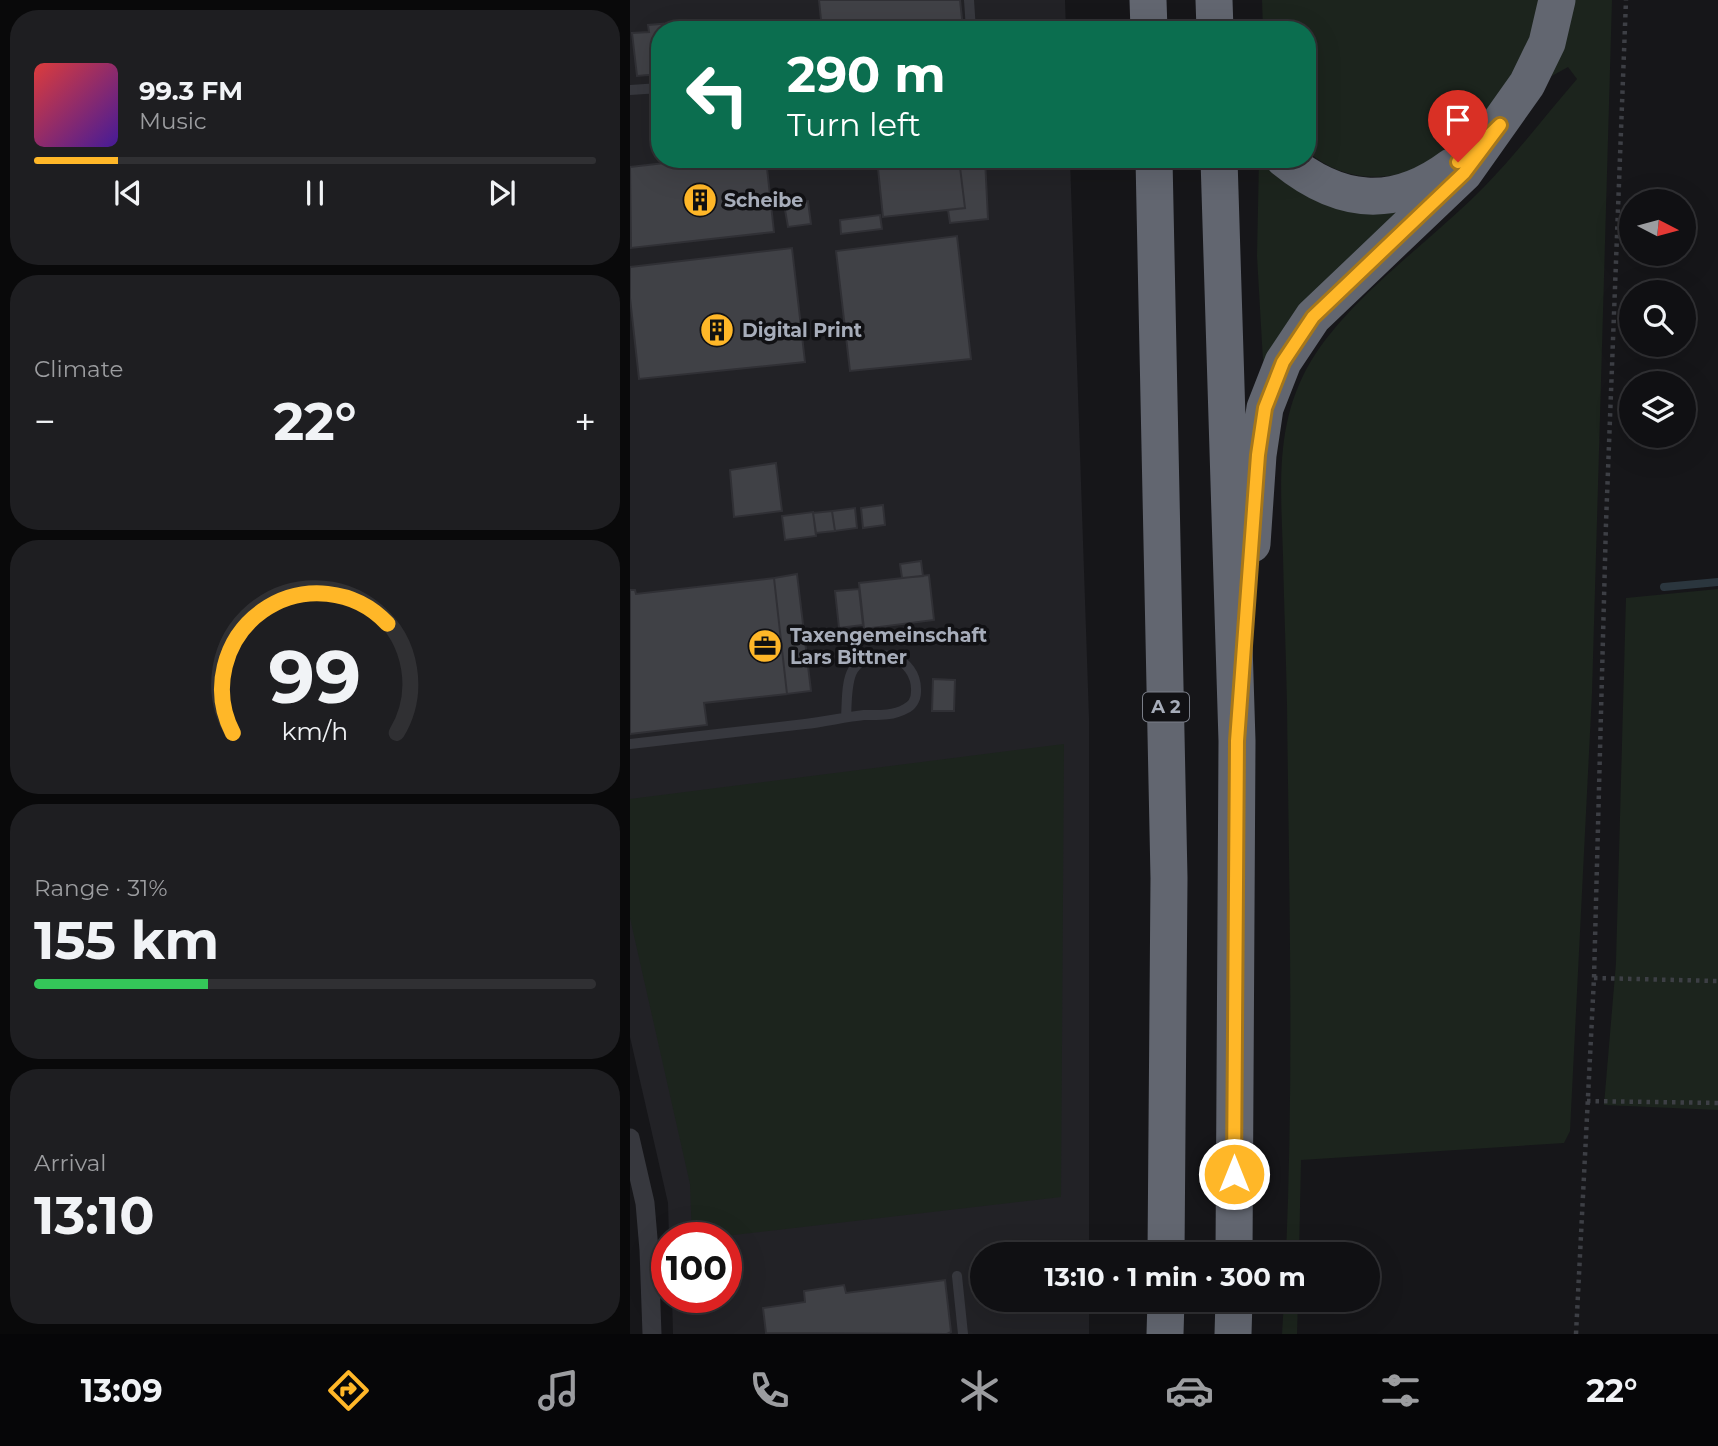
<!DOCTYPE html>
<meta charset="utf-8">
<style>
body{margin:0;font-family:Montserrat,sans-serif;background:#1e1e21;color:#f1f3f6;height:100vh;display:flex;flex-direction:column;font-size:26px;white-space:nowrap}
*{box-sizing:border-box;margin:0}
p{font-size:23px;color:#9c9da0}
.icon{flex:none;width:38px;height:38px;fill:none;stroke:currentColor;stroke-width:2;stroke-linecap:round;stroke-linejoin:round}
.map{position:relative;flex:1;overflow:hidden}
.panel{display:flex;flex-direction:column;gap:10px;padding:10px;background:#09090a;width:630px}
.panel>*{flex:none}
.hud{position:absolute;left:21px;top:21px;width:665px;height:147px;border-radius:28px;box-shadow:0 7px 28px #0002,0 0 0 2px #303033;background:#0b6e4f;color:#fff;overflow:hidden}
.needle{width:46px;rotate:96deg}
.fabs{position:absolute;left:989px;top:189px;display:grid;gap:14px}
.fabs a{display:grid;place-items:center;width:77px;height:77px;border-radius:50%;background:#101013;box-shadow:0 7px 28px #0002,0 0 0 2px #303033;font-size:35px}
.speed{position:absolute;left:21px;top:1222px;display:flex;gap:14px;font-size:35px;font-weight:700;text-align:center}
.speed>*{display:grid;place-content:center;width:91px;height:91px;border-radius:50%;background:#101013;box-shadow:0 7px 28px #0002,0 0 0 2px #303033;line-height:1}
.speed .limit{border:10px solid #d22;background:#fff;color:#111}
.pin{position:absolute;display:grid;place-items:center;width:60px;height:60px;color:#fff;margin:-72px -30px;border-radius:50% 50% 50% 0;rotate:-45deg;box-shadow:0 0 7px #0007}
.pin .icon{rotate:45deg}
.me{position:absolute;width:77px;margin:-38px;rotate:0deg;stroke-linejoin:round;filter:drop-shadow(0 0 5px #0008)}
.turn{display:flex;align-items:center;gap:24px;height:147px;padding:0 21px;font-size:32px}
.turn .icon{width:91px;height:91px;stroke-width:2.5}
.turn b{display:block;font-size:49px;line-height:60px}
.big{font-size:52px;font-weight:700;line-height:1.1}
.panel .widget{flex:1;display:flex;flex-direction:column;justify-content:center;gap:10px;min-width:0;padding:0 24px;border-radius:28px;background:#1e1e21}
.panel .dial{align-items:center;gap:0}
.dial svg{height:182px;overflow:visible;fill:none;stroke:#303033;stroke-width:7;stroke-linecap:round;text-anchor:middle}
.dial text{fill:#f1f3f6;stroke:none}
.song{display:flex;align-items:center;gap:21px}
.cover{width:84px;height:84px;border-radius:10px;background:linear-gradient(135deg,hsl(0 70% 55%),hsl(260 70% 35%))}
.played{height:7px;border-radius:4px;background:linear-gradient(90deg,#ffb728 15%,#303033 15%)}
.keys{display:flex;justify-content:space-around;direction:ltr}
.heat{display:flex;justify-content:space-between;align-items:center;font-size:38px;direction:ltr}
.charge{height:10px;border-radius:5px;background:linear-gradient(90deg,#34c759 31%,#303033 0)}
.trip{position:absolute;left:340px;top:1242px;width:410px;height:70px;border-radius:35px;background:#101013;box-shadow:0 7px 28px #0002,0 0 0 2px #303033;font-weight:700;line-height:70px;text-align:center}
.menu{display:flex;height:112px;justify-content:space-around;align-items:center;background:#060608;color:#9c9da0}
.menu .icon{width:49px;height:49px}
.menu .active{color:#ffb728}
.menu b{font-size:32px;color:#f1f3f6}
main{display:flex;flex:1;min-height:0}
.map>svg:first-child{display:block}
</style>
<main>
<section class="panel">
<div class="widget">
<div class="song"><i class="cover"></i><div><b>99.3 FM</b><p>Music</p></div></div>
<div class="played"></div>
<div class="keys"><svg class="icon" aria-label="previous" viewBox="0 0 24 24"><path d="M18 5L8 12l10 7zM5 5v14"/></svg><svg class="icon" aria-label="pause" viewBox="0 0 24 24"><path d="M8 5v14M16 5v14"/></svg><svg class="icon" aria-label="next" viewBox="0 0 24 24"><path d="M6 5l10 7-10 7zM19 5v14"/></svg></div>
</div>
<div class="widget"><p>Climate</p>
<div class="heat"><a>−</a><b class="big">22°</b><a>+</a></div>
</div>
<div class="widget dial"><svg viewBox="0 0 100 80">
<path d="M14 69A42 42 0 1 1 86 69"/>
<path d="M14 69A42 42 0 0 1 82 21" stroke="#ffb728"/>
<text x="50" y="56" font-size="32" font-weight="700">99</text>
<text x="50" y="72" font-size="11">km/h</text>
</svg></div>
<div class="widget"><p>Range · 31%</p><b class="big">155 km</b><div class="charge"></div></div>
<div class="widget"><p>Arrival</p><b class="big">13:10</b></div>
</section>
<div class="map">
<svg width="1088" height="1334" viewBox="0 0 1088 1334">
<rect width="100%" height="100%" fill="#161619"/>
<path fill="#222226" d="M0,0h435l1,30h-406v129h410l19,559v537h-107v45h107v34h-416l-1,-37h54v-60h-57l-1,-34 -38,-166z"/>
<path fill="#1c241d" d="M632,0h350l-20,693 -22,438 -6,12 -263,17 -2,95h-13c8,-183 3,-367 1,-550 -1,-50 -3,-99 -4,-149 -2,-69 -9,-133 28,-195 39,-64 120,-120 173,-174 33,-34 62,-72 93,-108l-9,-12c-26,15 -55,28 -80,45 -13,9 -23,23 -34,34 -43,36 -103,44 -147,5v-121h-44z
M629,159l168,36 -122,113 -42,53 -6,-105z
M1088,589v521l-114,-5 12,-142 10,-365z
M434,744l-3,453 -345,40h-24l-2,-53 -60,-266v-119z
M654,1300h14l-1,34h-15z"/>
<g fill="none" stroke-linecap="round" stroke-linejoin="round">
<path stroke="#2b363e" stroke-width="8" d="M1034,587l54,-5"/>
</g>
<path fill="#404146" stroke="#303035" stroke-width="2" d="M189,0h141l3,28 -141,2z
M54,22v6l23,-3 1,5h-48v44l-23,2 -5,-43 17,-1 -1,-7z
M69,159h67l8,73 -143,16 -1,-81z
M247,159h82l6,49 -82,9z
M329,159h26l3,60 -38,4 -2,-13 17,-2z
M178,201l3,23 -23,3 -4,-23z
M250,215l2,14 -41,5 -1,-14z
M327,236l14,123 -121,12 -14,-120z
M162,248l13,114 -166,17 -9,-81v-31z
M146,463l6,48 -48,6 -4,-47z
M253,505l2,20 -22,3 -2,-20z
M225,508l2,20 -22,3 -3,-20z
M202,511l3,20 -19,2 -3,-20z
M183,512l3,24 -31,4 -3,-24z
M291,561l2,15 -21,2 -2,-14z
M167,574l14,117 -24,3 -13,-116z
M299,575l5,45 -70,9 -5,-46z
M144,578l13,116 -83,9 3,22 -77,9v-144h5l1,4z
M229,589l4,36 -24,3 -4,-37z
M303,679l22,1 -1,31h-22z
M315,1280l6,52 -4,2 -181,-1 -3,-25 42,-6 -1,-11 40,-6 2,8z"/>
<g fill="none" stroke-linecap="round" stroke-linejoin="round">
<path stroke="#3d3f45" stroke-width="4.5" stroke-dasharray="3.5 5" stroke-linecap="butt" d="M964,978l124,3
M957,1101l131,2
M946,1334l18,-356 12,-455 20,-523"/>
<path stroke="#37383e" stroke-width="10" d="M339,0l2,30
M0,90l30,-2
M0,744c58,-7 117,-13 175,-20 20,-2 39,-7 59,-9 13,0 29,1 41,-6 7,-3 11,-10 11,-17 2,-36 -44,-50 -63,-22 -7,11 -6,33 -7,47
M327,1276l6,58"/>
<path stroke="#37383e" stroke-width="19" d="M0,1138l15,65 4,47 3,84"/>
<path stroke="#626670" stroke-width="37" d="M518,0l1,30
M584,0l1,30
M524,159l15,719 -3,377
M589,159l18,582 -3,514
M654,159c55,45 109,51 167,8
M622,544l6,-89 7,-47 18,-46 30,-45 151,-144 63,-89 20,-41 10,-43
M535,1334l1,-34
M603,1334l1,-34"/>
</g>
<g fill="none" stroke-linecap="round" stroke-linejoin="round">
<g stroke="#a6771a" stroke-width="18">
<path id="route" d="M604,1174l3,-433 21,-286 7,-47 18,-46 30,-45 151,-144 36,-48 -27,26 -15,11"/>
</g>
<use href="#route" stroke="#ffb728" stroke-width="12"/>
</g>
<defs>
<g id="building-disc" transform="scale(1.75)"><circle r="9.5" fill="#ffb728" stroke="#111114"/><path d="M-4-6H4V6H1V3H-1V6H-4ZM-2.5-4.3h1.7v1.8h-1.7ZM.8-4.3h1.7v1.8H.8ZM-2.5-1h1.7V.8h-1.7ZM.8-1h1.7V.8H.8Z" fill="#111"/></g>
<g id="office-disc" transform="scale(1.75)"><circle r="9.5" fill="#ffb728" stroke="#111114"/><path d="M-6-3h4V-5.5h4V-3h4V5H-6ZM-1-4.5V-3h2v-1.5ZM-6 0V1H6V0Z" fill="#111"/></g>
</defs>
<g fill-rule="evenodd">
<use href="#building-disc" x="70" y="200"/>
<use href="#building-disc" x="87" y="330"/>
<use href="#office-disc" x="135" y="646"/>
</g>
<g text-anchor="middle" stroke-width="7" stroke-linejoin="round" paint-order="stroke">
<rect fill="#111114" stroke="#7a7e88" stroke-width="2" x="513" y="692.5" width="46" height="29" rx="5"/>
<g font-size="18" font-weight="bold" fill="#a7adba">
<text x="536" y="713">A 2</text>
</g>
<g font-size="19" font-weight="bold" fill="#a7adba" stroke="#111114" text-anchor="start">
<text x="94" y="207">Scheibe</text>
<text x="112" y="337">Digital Print</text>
<text x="160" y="642">Taxengemeinschaft<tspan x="160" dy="22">Lars Bittner</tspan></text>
</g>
</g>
</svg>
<div class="fabs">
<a><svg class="needle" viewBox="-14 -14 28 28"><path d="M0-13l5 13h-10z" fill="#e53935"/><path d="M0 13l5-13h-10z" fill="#9c9da0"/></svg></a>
<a><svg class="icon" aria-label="search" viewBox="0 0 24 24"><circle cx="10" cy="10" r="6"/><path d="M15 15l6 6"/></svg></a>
<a><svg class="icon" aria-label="layers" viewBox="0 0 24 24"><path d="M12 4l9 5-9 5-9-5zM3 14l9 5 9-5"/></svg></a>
</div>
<div class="speed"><div class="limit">100</div></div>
<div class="pin" style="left:828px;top:162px;background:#d93025"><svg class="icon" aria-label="arrive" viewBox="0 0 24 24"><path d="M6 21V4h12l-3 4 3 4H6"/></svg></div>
<svg class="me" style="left:604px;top:1174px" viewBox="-20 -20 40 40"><circle r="17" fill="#ffb728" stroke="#fff" stroke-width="3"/><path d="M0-11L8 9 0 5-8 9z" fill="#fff"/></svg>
<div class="trip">13:10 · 1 min · 300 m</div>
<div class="hud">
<div class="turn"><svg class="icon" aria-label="left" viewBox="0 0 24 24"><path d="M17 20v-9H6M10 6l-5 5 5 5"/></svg><div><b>290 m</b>Turn left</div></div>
</div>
</div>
</main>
<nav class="menu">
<b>13:09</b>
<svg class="icon active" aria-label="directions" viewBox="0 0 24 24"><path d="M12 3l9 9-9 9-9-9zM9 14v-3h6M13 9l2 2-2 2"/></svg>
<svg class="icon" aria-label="music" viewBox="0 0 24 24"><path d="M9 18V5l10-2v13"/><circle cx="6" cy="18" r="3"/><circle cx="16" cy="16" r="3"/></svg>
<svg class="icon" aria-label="phone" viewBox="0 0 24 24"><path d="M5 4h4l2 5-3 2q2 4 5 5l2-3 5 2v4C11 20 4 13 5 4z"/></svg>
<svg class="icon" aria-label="climate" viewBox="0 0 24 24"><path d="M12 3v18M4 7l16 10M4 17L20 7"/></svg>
<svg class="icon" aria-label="car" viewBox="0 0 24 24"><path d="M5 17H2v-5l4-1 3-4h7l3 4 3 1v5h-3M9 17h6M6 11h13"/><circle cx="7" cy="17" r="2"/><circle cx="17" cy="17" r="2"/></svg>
<svg class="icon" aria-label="filters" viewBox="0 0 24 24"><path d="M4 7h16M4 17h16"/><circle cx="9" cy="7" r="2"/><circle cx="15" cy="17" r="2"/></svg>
<b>22°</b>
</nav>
